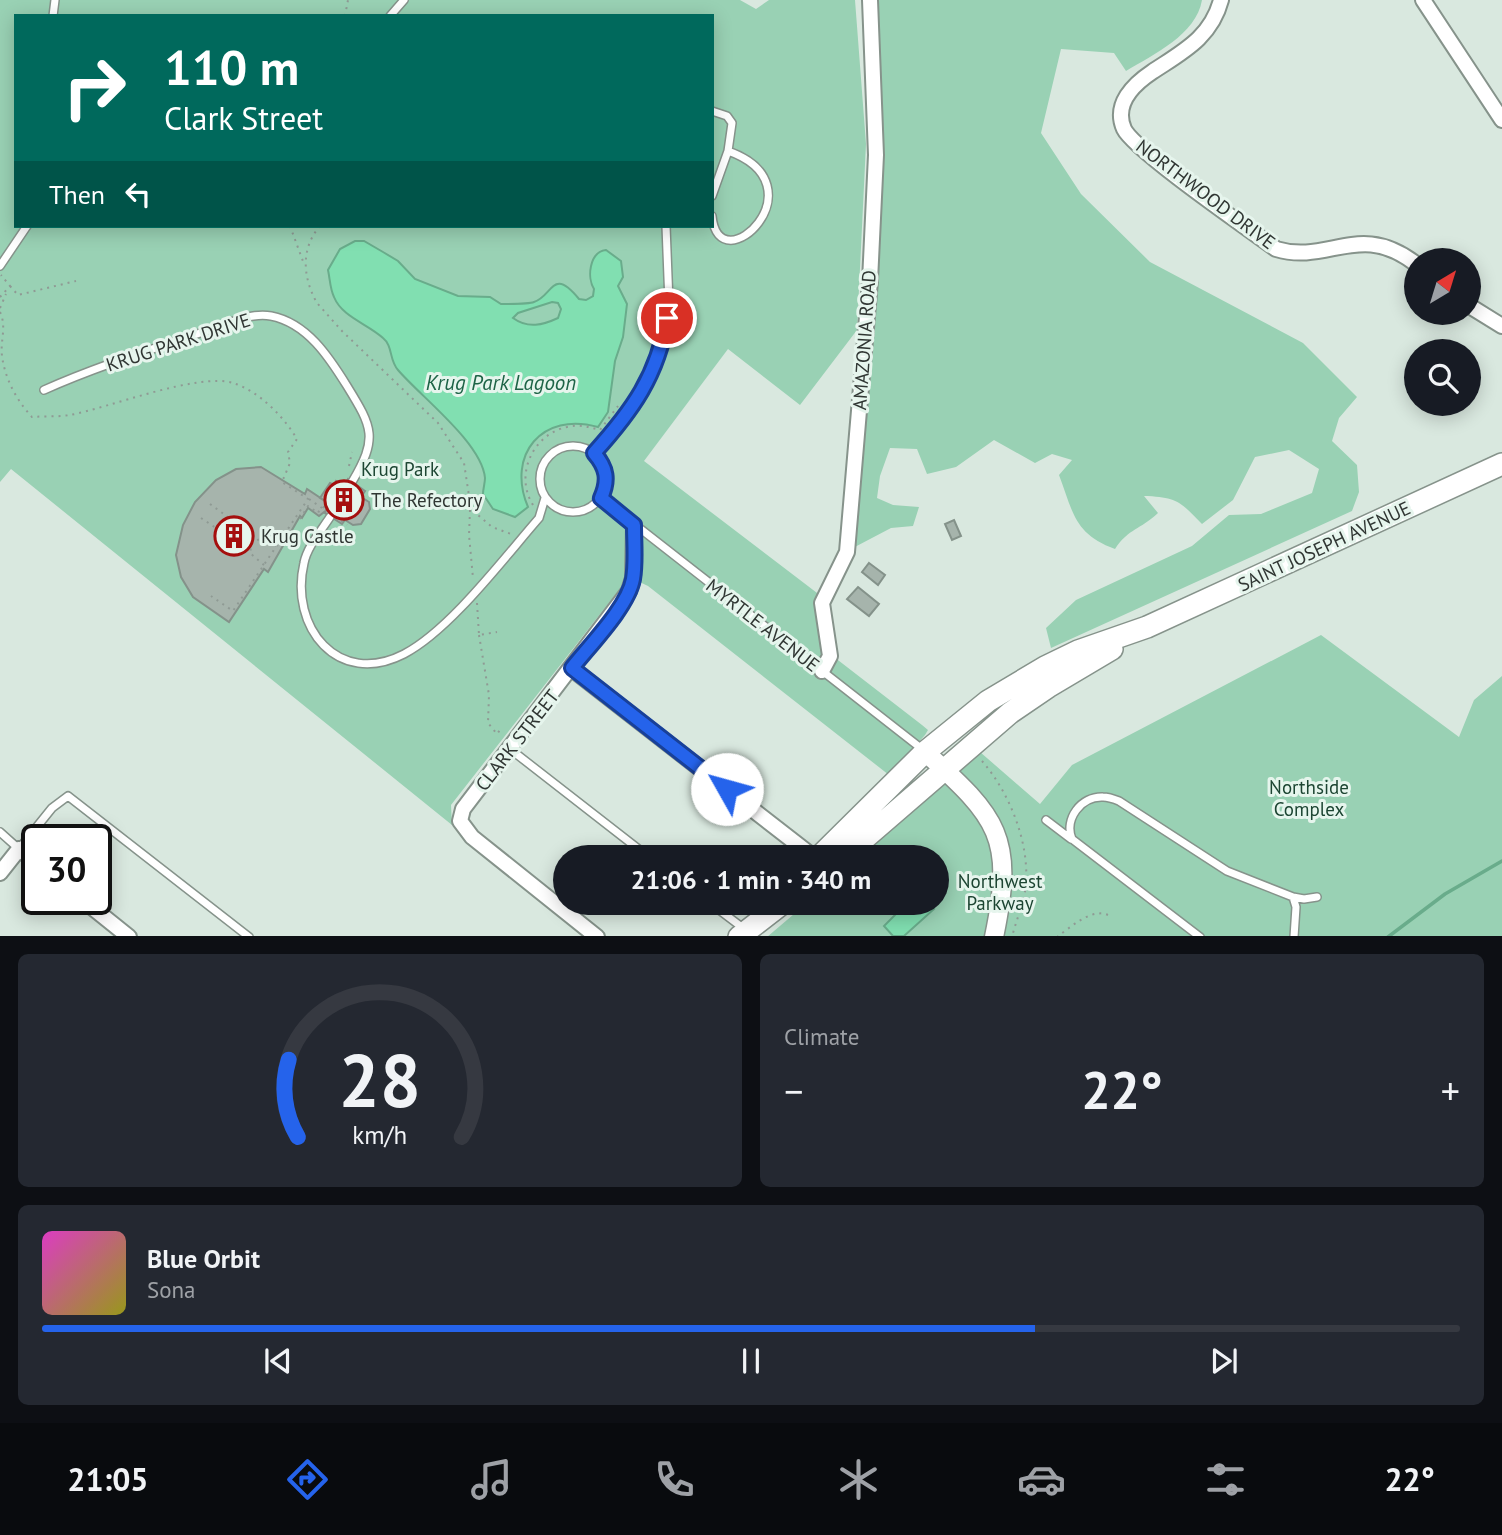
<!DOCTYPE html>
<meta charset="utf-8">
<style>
body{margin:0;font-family:"PT Sans",sans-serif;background:#242831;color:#f1f3f6;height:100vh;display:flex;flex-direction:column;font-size:26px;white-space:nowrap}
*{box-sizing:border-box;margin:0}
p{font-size:23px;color:#9ea1a6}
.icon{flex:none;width:38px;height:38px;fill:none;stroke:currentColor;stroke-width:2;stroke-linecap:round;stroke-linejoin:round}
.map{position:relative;height:936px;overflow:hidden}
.side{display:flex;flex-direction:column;gap:18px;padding:18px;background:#0d0f14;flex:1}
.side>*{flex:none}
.banner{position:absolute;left:14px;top:14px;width:700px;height:214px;border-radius:0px;box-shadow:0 4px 18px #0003;background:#00695c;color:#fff;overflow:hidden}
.needle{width:46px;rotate:38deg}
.controls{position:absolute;left:1404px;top:248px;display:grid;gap:14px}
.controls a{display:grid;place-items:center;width:77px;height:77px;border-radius:50%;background:#171b24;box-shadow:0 4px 18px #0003;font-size:35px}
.speed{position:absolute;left:21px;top:824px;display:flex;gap:14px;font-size:35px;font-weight:700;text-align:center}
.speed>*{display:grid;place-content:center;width:91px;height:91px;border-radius:50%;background:#171b24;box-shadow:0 4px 18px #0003;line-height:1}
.speed .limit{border:4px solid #111;border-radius:10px;background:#fff;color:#111}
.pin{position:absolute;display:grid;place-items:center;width:60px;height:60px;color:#fff;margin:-30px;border:4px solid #fff;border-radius:50%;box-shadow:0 2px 7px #0007}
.me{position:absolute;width:77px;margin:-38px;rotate:308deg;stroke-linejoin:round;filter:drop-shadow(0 0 5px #0008)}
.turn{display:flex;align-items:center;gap:24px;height:147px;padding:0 35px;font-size:32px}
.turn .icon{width:91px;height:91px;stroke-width:2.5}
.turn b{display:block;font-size:49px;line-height:60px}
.then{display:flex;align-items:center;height:66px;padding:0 35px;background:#0003;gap:14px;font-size:26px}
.big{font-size:52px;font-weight:600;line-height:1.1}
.side .widget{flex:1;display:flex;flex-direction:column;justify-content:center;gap:10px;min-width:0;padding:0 24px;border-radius:10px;background:#242831}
.side .dial{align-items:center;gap:0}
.dial svg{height:182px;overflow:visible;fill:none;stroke:#363941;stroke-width:7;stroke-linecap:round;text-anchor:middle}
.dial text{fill:#f1f3f6;stroke:none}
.song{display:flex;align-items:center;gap:21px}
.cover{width:84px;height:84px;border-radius:10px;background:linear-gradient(135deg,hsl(310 70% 55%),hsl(60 70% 35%))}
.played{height:7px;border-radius:4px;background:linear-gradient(90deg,#2563eb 70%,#363941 70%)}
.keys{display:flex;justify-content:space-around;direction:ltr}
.heat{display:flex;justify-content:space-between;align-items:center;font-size:38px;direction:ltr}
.side .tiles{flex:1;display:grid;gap:18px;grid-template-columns:1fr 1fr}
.widget:last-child{grid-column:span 2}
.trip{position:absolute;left:553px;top:845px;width:396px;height:70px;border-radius:35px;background:#171b24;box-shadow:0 4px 18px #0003;font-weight:600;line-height:70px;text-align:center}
.tab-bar{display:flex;height:112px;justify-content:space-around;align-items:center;background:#090b0e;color:#9ea1a6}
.tab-bar .icon{width:49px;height:49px}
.tab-bar .active{color:#2563eb}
.tab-bar b{font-size:32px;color:#f1f3f6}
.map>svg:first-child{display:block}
</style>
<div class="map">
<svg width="1502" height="937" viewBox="0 0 1502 937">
<rect width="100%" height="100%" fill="#d9e8df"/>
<path fill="#99d1b4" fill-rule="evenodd" d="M0,0h740l16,9 13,-9h86l11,144 -9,186 -57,75 -72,-56 -84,112 177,135c-7,23 -3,42 13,61l88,68 6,5 -3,5 -36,40 -241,-189 -19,-9 -178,228 1,20 -441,-356 -11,13zM16,16h696v210h-696z
M872,0h330c-6,35 -48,54 -76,71l-12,-18 -53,-4 -20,84 40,61 69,68 153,81 54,54 -18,21 -7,23 25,24 2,27 -7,19 -301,137 -5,-20 30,-28 116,-54 37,-31 32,-1 51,-21 7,-24 -30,-19 -34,7 -22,43 -31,24c-22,-23 -26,-27 -58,-28l14,17c-18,17 -29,15 -43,36 -41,-15 -42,-37 -56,-74l13,-15 -20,-6 -17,9 -41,-23 -38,27 -29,7 -10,-25 -27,-1 -10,28 -3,22 16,7 26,2 -6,19 -22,2 -40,21 17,-206z
M1321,635l138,102 15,-37 28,-24v260l-735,1 40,-34h129v-45l-76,-1 120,-105 60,52 32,-39z"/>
<path fill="#81dfb1" stroke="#69ac8b" stroke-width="2" fill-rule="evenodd" d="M355,241h9l19,11 15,9 17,18 43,17 32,1 11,7c6,0 28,0 33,-2 19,-6 18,-36 45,-3l7,1 7,-4 1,-7c-7,-11 -5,-37 12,-39l15,11 2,16 -5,9 9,18 -4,33 -8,24 -7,51 -10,15c-56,-16 -92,28 -70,80l-13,10 -22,-8 -10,-15c0,-5 2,-11 2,-16 -3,-35 -65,-82 -87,-108 -9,-10 -5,-24 -15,-32 -15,-14 -41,-21 -49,-41 -4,-8 -4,-18 -6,-27l12,-21zM552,302l6,1 3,6 -3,9c-15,7 -30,11 -45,0l5,-5z
M890,903h38l6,6 -30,27h-11l-9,-10 14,-14z"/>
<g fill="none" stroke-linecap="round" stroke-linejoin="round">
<path stroke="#69ac8b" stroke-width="3.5" d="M1388,937l57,-43 57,-33"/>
</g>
<path fill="#a6b4ac" stroke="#84928a" stroke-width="2" d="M261,467l44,27 2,-5 21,14 -3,4 3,2 -9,7 -11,-8 -6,10 -2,-2 -32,56 -4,-3 -35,53 -36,-25 -12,-20 -5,-22 7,-30 12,-23 21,-22 20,-11z
M348,479l17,12 -4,6 8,5 1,7 -9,15 -8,1 -8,-5 -3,4 -17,-11 3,-10 -8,-5 10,-15 4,2 2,-4 8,5z
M954,520l7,16 -9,4 -7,-16z
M869,563l16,12 -7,10 -16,-13z
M858,587l21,17 -10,12 -22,-17z"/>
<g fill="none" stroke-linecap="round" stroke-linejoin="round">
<g stroke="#86938b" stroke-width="10">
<path id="service" d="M53,16l2,-16
M390,16l14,-16
M712,111l15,5 5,7 -4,28 -16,45
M712,216c7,70 112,-31 16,-65
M0,266l27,-40
M44,390c54,-24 109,-41 165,-60 19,-6 42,-18 62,-14 36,7 58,41 76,70 26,42 31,52 5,96
M540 479a33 33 0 1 1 66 0a33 33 0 1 1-66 0Z
M594,453l33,-37 32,-62 10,-51 -3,-77
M601,498l321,251
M330,517c-9,14 -23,30 -26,46 -15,64 34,125 100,91 46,-24 100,-96 135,-136l6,-20
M510,749l140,109
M1046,820l25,19
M0,832l19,17 33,-41 16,-12 181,141
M1293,897l11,2 13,-2
M710,903l33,25
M1200,937l-128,-98c-8,-20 9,-43 31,-42 5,0 11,2 16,4l108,70 66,26 3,10 -2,30"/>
</g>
<g stroke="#86938b" stroke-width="18">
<path id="minor" d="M1221,0c-10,38 -39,52 -69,72 -18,12 -39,32 -28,57 10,21 126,101 152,120 53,16 83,-29 140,15
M1423,0l79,120
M1468,305l34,21
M572,669l243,189
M822,671l8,-15 -8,-53 25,-51 23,-271 6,-126 -6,-155
M0,873l19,-24 18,14
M83,900l46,37
M597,937l-125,-100 -12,-16 3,-12 166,-218 4,-13 1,-53"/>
</g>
<g stroke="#86938b" stroke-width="21">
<path id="tertiary" d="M925,752c73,66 90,85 69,185"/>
</g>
<g stroke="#86938b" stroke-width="24">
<path id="primary" d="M818,858l107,-106 63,-51 57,-34 33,-16 69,-24 355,-163
M842,858l168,-145 38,-26 64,-38
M739,937l44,-34"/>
</g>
<path stroke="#8f9a94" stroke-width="2" stroke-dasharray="2 5" stroke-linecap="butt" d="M345,16l3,-16
M290,226l14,38
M320,226c-20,23 -17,52 -3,77l25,28 96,92 26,40 7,46 21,18 19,7
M10,286l8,9 58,-14
M0,297l10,-11 -9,-11
M0,308l6,-14
M0,312c7,15 0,29 2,44 3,23 15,45 30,61 12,-1 26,0 38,-2 38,-7 129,-43 163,-32 26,8 51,34 64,56l-9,13 2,11 -8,19 26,17 -75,112 -22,-15
M349,466l3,-14
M309,499l13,9
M210,504l22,16
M533,505c-19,-30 0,-71 34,-78 12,-3 22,0 33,3l18,-24
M323,508l19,-28
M470,510l-1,25 4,43
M201,518l21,14
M300,519l8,-13 10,7 3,-6
M341,521l6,4
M264,565l-14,-12 2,-11 11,-4 13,8
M477,603l2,32 18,-3
M479,635l10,60 -1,28 9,11 3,-4 3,2
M982,761c27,31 47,80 44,122 -1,18 -10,37 -14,54
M1057,937c14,-10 36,-31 53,-21"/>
<use href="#service" stroke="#fff" stroke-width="7"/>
<use href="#minor" stroke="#fff" stroke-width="14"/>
<use href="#tertiary" stroke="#fff" stroke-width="18"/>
<use href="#primary" stroke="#fff" stroke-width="21"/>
</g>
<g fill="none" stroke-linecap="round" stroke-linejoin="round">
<g stroke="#184099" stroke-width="18">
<path id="route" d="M667,318c-9,57 -35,93 -73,135 13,15 15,27 7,45l33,27c0,18 2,37 -1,54 -5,28 -44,67 -61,89l155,121"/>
</g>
<use href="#route" stroke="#2563eb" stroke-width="12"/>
</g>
<defs>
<g id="building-ring" transform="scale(2.0125)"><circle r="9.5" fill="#e6f5ed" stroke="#a50f0e" stroke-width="1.5"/><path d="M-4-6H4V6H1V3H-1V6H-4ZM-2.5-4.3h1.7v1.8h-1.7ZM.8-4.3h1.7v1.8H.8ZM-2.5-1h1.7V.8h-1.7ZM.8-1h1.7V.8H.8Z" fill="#a50f0e"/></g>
</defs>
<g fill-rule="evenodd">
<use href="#building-ring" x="344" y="500"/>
<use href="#building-ring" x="234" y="536"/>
</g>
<g text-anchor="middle" stroke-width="6" stroke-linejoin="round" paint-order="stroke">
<g font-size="19" fill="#303633" stroke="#e6f5ed">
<text transform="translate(1206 194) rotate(37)" y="7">NORTHWOOD DRIVE</text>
<text transform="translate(864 340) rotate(-86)" y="7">AMAZONIA ROAD</text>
<text transform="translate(178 342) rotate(-18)" y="7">KRUG PARK DRIVE</text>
<text transform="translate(1324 546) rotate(-25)" y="7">SAINT JOSEPH AVENUE</text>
<text transform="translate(763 625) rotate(38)" y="7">MYRTLE AVENUE</text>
<text transform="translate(517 740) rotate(-52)" y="7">CLARK STREET</text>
</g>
<g font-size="19" fill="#1c4532" stroke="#e6f5ed">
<text x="400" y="476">Krug Park</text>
<text x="1309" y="794">Northside<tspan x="1309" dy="22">Complex</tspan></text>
<text x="1000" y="888">Northwest<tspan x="1000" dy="22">Parkway</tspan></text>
</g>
<g font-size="19" fill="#303633" stroke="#e6f5ed" text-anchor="start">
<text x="371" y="507">The Refectory</text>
<text x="261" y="543">Krug Castle</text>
</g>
<g font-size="21" font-style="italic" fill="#1e6447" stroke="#e6f5ed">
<text x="501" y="390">Krug Park Lagoon</text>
</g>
</g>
</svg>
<div class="controls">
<a><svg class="needle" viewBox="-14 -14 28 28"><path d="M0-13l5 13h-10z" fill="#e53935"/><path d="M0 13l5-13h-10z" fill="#9ea1a6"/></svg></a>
<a><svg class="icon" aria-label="search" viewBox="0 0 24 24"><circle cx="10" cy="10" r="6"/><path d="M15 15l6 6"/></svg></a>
</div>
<div class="speed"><div class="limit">30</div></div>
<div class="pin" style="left:667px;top:318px;background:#d93025"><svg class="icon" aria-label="arrive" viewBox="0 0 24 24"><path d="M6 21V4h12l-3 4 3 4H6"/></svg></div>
<svg class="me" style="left:727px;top:789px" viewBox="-20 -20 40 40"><circle r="19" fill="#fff"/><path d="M0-13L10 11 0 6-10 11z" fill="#2563eb"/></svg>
<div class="trip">21:06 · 1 min · 340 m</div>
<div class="banner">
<div class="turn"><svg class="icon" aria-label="right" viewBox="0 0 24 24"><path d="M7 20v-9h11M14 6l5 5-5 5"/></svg><div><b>110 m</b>Clark Street</div></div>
<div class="then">Then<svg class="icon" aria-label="left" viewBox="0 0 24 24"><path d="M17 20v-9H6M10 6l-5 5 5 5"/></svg></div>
</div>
</div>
<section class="side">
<div class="tiles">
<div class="widget dial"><svg viewBox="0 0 100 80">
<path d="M14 69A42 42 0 1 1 86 69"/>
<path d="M14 69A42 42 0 0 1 10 35" stroke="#2563eb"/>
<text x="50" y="56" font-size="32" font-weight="700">28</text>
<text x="50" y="72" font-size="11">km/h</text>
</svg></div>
<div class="widget"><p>Climate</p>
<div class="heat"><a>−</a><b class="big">22°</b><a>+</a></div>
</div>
<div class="widget">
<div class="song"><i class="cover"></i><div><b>Blue Orbit</b><p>Sona</p></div></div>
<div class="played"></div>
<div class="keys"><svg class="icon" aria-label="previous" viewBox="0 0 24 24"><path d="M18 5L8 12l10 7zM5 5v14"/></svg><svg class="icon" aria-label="pause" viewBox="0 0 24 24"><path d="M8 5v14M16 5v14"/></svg><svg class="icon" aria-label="next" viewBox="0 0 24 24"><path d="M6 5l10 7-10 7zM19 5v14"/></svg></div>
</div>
</div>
</section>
<nav class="tab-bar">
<b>21:05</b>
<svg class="icon active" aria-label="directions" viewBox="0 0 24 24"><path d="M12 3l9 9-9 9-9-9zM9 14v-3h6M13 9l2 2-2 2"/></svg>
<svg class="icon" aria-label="music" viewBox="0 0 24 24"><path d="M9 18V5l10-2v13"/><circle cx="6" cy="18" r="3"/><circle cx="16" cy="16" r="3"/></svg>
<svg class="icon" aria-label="phone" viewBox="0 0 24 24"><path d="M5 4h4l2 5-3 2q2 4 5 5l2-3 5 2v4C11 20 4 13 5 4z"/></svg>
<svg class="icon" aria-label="climate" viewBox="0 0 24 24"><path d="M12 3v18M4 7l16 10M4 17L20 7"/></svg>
<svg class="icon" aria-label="car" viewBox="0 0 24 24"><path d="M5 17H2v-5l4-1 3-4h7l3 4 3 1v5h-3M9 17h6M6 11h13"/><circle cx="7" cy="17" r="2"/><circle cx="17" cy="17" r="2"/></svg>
<svg class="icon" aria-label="filters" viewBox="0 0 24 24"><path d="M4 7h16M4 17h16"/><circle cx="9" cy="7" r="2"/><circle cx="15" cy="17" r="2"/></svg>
<b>22°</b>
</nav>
